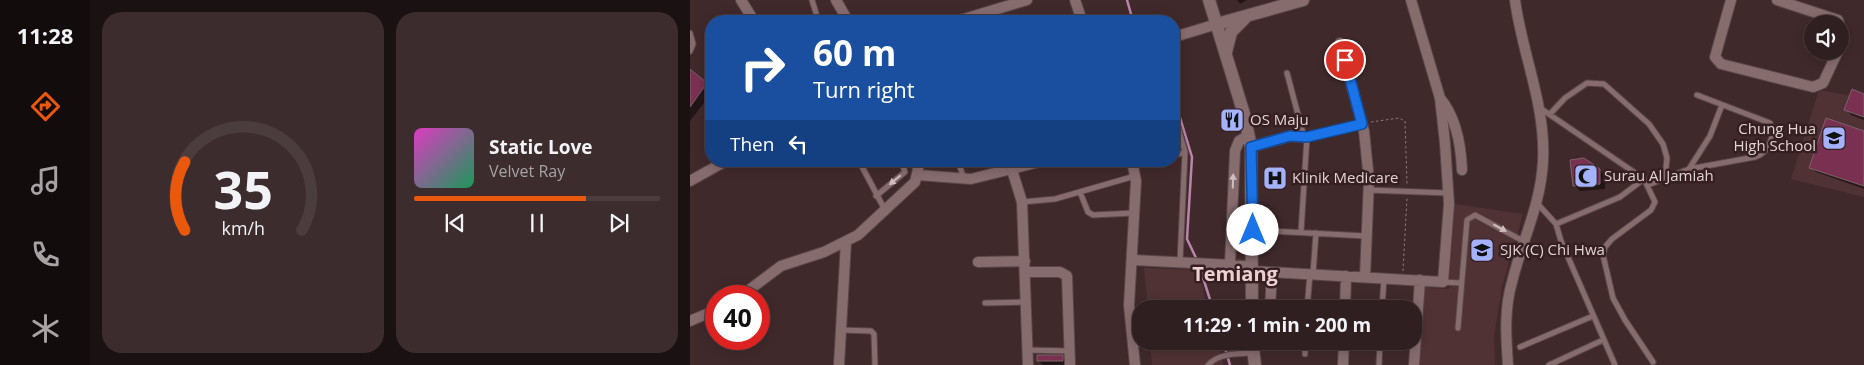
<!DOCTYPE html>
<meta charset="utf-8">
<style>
body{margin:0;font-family:"Open Sans",sans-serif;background:#3c2c2d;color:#f1f3f6;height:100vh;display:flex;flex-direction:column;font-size:19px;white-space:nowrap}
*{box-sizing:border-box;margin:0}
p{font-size:16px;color:#a8a2a5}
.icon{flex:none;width:28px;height:28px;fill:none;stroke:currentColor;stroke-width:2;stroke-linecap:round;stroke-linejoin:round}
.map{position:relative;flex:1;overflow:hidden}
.drawer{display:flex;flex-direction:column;gap:12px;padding:12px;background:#1a1112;width:600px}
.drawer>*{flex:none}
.hud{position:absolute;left:15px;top:15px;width:475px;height:152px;border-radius:20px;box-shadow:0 2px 12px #0003,0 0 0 1px #4b3d3e;background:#1a4fa0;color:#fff;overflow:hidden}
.controls{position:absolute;left:1114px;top:15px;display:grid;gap:10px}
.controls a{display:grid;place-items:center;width:45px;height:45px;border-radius:50%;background:#301f20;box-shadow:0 2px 12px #0003,0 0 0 1px #4b3d3e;font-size:25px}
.speed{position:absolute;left:15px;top:285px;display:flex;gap:10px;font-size:25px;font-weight:700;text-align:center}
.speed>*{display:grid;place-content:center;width:65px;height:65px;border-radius:50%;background:#301f20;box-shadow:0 2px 12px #0003,0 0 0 1px #4b3d3e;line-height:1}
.speed .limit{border:8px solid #d22;background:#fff;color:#111}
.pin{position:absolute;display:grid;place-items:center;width:42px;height:42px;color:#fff;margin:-21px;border:2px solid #fff;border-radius:50%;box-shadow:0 1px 5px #0007}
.me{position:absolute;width:55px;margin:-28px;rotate:0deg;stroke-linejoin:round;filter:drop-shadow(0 0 4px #0008)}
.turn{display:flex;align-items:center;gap:18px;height:105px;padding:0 25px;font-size:22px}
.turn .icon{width:65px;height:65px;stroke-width:2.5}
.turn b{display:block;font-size:35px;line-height:42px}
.then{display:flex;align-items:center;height:48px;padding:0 25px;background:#0003;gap:10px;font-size:19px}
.drawer .widget{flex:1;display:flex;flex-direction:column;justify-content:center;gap:8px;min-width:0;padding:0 18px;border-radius:20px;background:#3c2c2d}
.drawer .dial{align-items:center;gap:0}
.dial svg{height:130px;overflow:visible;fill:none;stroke:#4b3d3e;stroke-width:7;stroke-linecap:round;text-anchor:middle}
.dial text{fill:#f1f3f6;stroke:none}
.song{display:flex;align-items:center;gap:15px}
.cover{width:60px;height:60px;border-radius:8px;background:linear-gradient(135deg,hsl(310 70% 55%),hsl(150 70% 35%))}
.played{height:5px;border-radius:2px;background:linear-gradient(90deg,#ea580c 70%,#4b3d3e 70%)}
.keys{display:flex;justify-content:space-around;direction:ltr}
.drawer .tiles{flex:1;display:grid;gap:12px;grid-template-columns:repeat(2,1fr)}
.trip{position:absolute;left:442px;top:300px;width:290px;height:50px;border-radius:20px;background:#301f20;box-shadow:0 2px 12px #0003,0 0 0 1px #4b3d3e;font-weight:700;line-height:50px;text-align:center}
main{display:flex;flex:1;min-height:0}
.dock{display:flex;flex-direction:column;width:90px;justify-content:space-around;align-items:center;background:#130c0d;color:#a8a2a5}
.dock .icon{width:35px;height:35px}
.dock .current{color:#ea580c}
.dock b{font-size:22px;color:#f1f3f6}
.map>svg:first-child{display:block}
</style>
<main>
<nav class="dock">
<b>11:28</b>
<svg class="icon current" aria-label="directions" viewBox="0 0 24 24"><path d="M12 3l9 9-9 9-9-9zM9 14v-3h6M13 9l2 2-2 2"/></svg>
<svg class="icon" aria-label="music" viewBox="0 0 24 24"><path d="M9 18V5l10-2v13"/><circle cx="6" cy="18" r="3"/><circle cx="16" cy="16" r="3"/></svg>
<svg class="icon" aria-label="phone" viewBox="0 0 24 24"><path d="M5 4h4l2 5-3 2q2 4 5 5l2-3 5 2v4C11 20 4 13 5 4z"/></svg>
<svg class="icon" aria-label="climate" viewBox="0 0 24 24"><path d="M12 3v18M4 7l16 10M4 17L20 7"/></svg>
</nav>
<section class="drawer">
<div class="tiles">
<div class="widget dial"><svg viewBox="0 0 100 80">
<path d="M14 69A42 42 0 1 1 86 69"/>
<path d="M14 69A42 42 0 0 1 14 27" stroke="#ea580c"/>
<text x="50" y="56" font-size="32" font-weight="700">35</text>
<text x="50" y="72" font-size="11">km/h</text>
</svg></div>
<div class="widget">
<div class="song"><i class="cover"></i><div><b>Static Love</b><p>Velvet Ray</p></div></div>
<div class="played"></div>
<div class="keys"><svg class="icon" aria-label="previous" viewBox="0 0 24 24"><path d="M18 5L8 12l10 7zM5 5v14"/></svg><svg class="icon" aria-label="pause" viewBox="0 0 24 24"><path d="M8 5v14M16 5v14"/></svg><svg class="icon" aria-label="next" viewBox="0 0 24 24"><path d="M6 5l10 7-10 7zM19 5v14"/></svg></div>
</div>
</div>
</section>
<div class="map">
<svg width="1174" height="365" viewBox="0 0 1174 365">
<rect width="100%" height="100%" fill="#40292b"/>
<path fill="#503234" d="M1129,90l45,8v99l-73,-18z
M765,204l68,10 -21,73 -8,49 1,29h-76l6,-77 24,1z
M454,268l54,2 10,39h-60z
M460,341h67l7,24h-72z"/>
<path fill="#0007" d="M547,0h10l-7,4z
M0,70l21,19v5l-21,27z
M1174,95v25l-13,-5 -5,-6z
M1174,133v56l-48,-17 -6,-5z
M910,170l5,6v13l-25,2 -6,-6z
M372,356l5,9h-24l-5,-5z"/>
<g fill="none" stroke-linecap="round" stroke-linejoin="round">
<path stroke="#b985ab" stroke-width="2.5" d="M437,0l6,21
M484,98l18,59 -5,82 10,21
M509,265l14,44
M533,341l7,24"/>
</g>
<path fill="#7a3051" stroke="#7a626a" d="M0,69l17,14 -17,24z
M1162,89l12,5v23l-20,-7z
M1136,118l38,13v55l-55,-18z
M894,158l16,11v15l-27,2 -3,-26z
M347,355h26v6h-26z"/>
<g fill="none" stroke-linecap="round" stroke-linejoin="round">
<g stroke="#5a4748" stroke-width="7">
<path id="service" d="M122,0l4,13
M0,33l3,11 -3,7
M597,73l17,64
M850,108l104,71 11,23 -4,8 -39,29 -7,8 -2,8 10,43 12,22 28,42
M484,113l11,39
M860,114l15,-16 22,-15 17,1 45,40 14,20 4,14 -2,20
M484,155l11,-3 -5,110
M169,161l26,49
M268,161l6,18
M443,167l20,-6
M999,169l21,-33 12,-31
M958,185l41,-16 66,-12c12,-3 22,-21 15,-34l-73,-28
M678,190l80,3
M390,192l8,20 5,3 41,-2
M186,196l29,-24 -4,-11
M332,202l33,-3 80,-23
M847,203l19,21 5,17 54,124
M866,224l64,-27 24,-18
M563,230l113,6
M611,232l6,-95 55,-13
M623,274l3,-41
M753,282l18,1
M295,303l41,-1
M617,309l3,-35
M692,309l2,-31
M768,328l9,-108 8,-5 50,27
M151,330l30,1 3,3 1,31
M830,347l73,-31
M337,350l42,1
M615,354v-13
M518,365c10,-12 30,-11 44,-12
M689,365l1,-24
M859,365l54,-25"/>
</g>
<g stroke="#5a4748" stroke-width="12">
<path id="minor" d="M51,0l13,21
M146,0l12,21
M385,0l7,21
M1041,0l-16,57 6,7 92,23 10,-4 15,-32
M1087,0l61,20 6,19 -4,8
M267,21l70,-21
M484,37l43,-13
M650,43l24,88 5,49 -4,97
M750,98c16,19 21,48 22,72
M561,147l39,-11 17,1
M442,161l4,20 -7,124 6,60
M322,170l10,32 6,163
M228,175l53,4 72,-18
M0,181l36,-20
M443,260l119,6
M288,262l47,-1
M540,264l5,-113 4,-10 10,-6
M561,271l192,11 6,-78 -4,-61 -5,-45 -29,-98
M335,272h35l7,4 3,89
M51,296l40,-30 43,-14 34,-17 57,-53 3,-13 -2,-8
M580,309l2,-37
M655,309l1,-33
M0,321l26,-11
M578,345v-4
M149,365l7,-123
M653,365l1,-24
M724,365l6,-85
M818,365c-2,-28 -4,-56 4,-83 10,-41 29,-78 31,-121 3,-56 -21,-107 -28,-161"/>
</g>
<g stroke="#5a4748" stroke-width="14">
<path id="tertiary" d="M519,0l35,114 7,33 1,162
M527,24l86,-24
M536,52l5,-20 14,-14
M562,341l3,24"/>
</g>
<path stroke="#8c797a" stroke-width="1" stroke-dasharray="2.5 2.5" stroke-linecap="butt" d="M681,122l28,-4 6,3 2,63
M713,271l4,-73"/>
<use href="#service" stroke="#876c6e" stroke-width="5"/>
<use href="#minor" stroke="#876c6e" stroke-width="10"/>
<use href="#tertiary" stroke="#876c6e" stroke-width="12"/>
</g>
<defs><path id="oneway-solid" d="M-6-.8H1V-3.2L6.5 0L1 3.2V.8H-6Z" transform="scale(1.25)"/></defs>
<g fill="#cebdbe">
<use href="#oneway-solid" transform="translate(205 180) rotate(140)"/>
<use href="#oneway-solid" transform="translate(543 181) rotate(-88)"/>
<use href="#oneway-solid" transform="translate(810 228) rotate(28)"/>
</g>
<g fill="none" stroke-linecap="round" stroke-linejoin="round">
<g stroke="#114b97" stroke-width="12">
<path id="route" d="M563,230l-2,-83 39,-11 17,1 55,-13 -17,-64"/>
</g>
<use href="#route" stroke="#1a73e8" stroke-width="9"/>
</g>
<defs>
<g id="restaurant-square" transform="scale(1.25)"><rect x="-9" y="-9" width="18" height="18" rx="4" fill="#a4b2fc" stroke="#351f21"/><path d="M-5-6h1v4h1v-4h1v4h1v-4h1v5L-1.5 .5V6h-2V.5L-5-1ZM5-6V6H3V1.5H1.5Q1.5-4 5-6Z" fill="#111"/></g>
<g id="school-square" transform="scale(1.25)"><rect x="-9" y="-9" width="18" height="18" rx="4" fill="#a4b2fc" stroke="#351f21"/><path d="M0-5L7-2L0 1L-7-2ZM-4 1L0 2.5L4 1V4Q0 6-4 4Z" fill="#111"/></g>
<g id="mosque-square" transform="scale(1.25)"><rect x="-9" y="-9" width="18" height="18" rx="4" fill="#a4b2fc" stroke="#351f21"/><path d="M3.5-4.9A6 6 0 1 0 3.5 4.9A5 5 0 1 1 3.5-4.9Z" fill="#111"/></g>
<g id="hospital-square" transform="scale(1.25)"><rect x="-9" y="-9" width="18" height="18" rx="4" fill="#a4b2fc" stroke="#351f21"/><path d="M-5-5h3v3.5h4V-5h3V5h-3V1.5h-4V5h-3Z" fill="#111"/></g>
</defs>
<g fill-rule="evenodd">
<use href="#restaurant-square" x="542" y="120"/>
<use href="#school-square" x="1144" y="138"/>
<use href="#mosque-square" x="896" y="176"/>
<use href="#hospital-square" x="585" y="178"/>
<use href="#school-square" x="792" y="250"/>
</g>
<g text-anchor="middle" stroke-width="5" stroke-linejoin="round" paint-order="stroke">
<g font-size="15" fill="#e0d1d2" stroke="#351f21" text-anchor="start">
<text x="560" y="125">OS Maju</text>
<text x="1126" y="134" text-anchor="end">Chung Hua<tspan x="1126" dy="17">High School</tspan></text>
<text x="914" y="181">Surau Al Jamiah</text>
<text x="602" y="183">Klinik Medicare</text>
<text x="810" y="255">SJK (C) Chi Hwa</text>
</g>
<g font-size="20" font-weight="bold" fill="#eed0d1" stroke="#351f21">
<text x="545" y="281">Temiang</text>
</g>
</g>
</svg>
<div class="controls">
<a><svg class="icon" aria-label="sound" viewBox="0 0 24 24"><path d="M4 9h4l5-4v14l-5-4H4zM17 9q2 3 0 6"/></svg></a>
</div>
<div class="speed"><div class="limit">40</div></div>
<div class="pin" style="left:655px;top:60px;background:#d93025"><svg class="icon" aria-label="arrive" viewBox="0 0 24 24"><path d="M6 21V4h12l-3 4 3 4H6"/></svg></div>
<svg class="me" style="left:563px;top:230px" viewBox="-20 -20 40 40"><circle r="19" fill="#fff"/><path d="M0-13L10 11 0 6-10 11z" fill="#1a73e8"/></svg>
<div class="trip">11:29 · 1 min · 200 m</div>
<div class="hud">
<div class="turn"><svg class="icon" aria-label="right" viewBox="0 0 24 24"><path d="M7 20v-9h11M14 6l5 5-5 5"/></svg><div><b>60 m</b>Turn right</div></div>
<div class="then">Then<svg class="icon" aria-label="left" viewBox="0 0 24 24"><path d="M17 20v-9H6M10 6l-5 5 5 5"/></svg></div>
</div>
</div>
</main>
